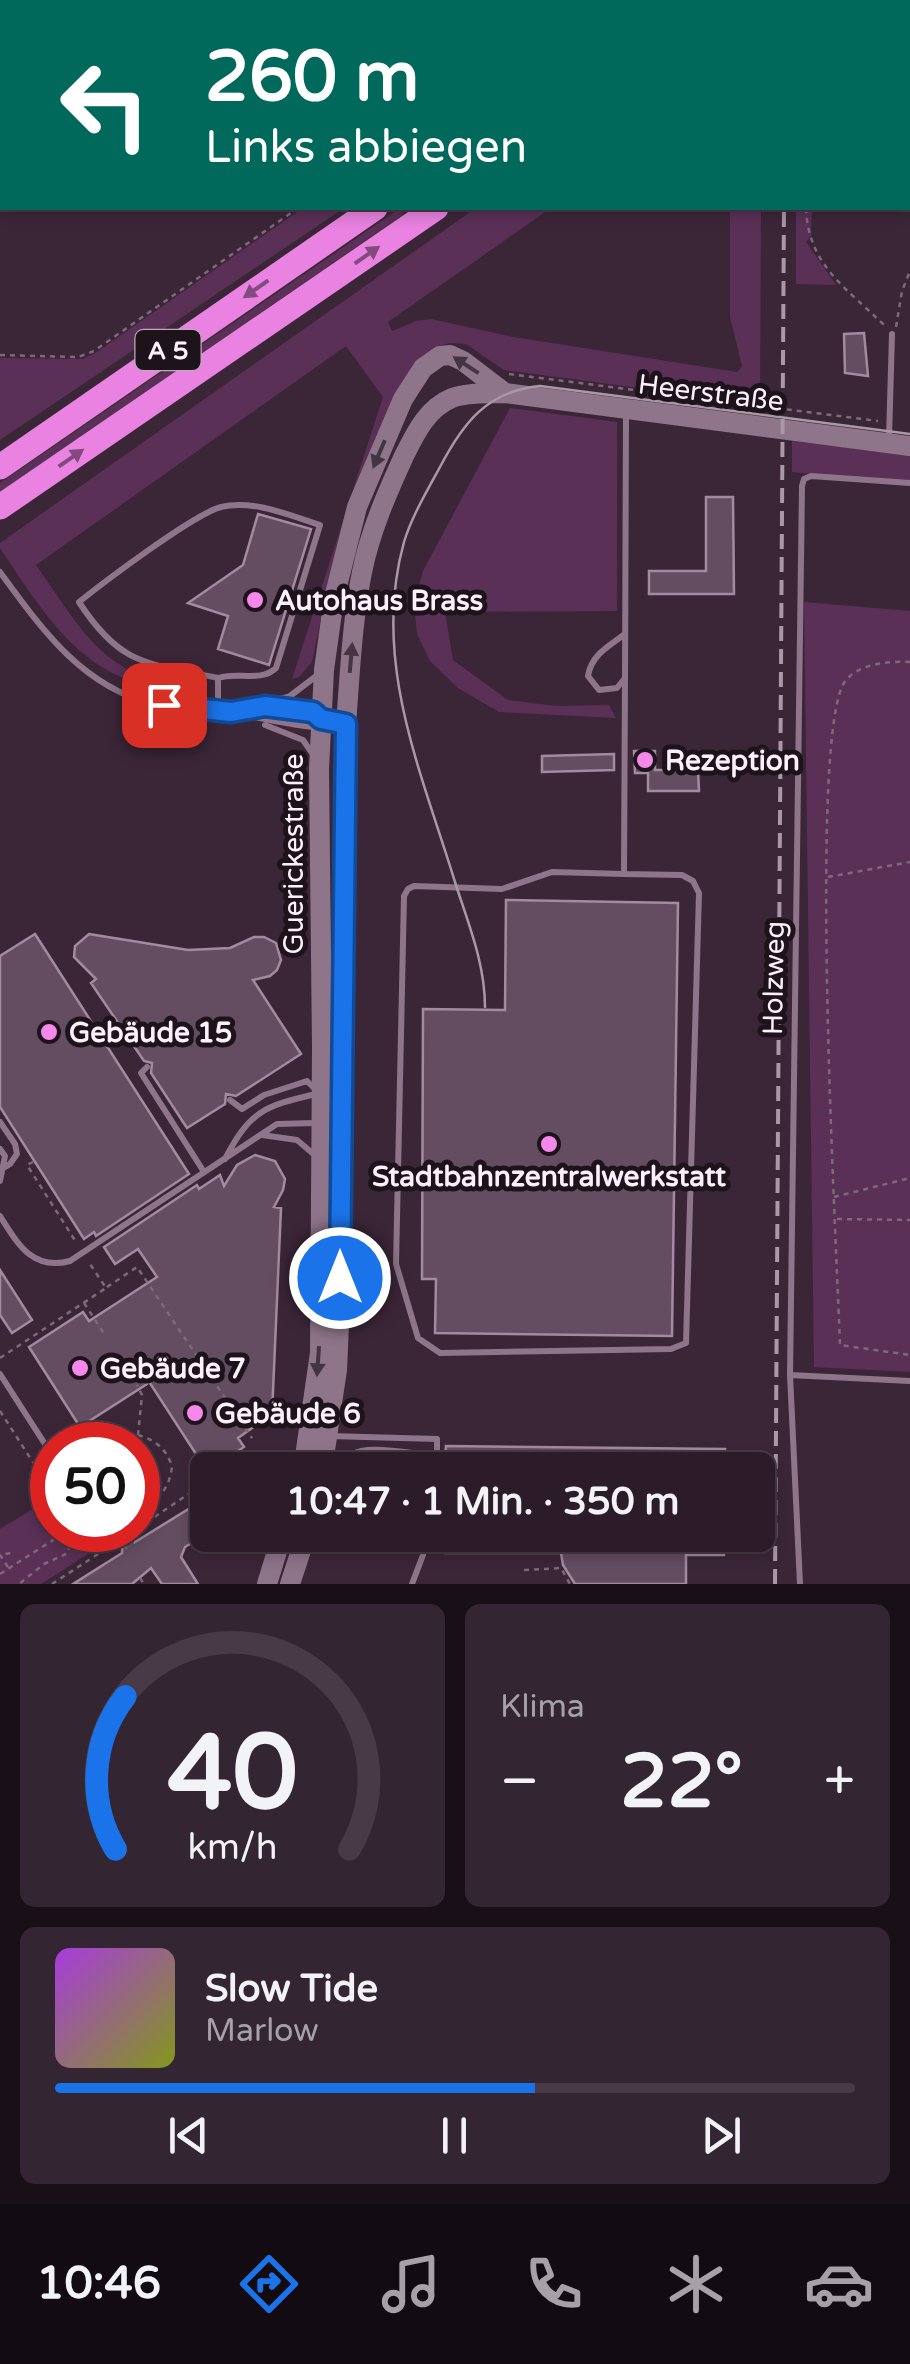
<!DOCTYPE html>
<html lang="de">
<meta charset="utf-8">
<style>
body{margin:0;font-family:"Varela Round",sans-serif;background:#342532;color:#f1f3f6;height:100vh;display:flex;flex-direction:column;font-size:38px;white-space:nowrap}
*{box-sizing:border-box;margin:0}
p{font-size:32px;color:#a6a1a8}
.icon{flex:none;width:55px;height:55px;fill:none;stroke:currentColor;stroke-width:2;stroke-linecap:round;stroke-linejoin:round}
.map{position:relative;height:1584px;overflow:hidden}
.drawer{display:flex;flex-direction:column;gap:20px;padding:20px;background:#180f17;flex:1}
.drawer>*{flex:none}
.banner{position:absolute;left:0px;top:0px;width:910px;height:210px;box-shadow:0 5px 15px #0003,0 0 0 2px #483a47;background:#00695c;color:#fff;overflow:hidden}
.speed{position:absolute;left:30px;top:1422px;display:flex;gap:20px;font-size:50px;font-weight:700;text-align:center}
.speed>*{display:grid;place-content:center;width:130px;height:130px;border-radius:50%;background:#2c1c2a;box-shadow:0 5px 15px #0003,0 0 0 2px #483a47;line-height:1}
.speed .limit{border:15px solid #d22;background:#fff;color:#111}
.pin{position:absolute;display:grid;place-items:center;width:85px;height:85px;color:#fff;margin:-42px;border-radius:20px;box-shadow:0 5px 15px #0006}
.me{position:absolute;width:110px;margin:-55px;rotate:0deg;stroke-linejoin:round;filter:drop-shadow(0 0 8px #0008)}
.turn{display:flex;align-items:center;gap:35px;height:210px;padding:0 40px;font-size:45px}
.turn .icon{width:130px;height:130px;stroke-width:2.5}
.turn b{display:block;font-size:70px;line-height:85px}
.big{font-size:75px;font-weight:800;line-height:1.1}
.drawer .tile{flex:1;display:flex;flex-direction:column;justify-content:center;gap:15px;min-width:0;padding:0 35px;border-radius:15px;background:#342532}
.drawer .dial{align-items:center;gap:0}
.dial svg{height:260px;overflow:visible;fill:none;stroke:#483a47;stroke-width:7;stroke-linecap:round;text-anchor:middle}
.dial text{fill:#f1f3f6;stroke:none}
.song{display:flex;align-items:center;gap:30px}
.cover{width:120px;height:120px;border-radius:15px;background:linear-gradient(135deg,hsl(280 70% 55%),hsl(70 70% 35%))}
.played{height:10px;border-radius:5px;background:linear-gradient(90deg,#1a73e8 60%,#483a47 60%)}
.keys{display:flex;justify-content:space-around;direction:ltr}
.heat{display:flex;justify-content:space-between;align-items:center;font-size:55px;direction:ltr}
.drawer .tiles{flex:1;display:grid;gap:20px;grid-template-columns:1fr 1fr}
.tile:last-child{grid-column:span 2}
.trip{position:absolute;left:190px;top:1452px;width:585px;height:100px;border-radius:15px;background:#2c1c2a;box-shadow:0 5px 15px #0003,0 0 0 2px #483a47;font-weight:800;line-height:100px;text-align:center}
.tab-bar{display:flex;height:160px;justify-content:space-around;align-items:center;background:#120b11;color:#a6a1a8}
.tab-bar .icon{width:70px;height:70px}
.tab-bar .current{color:#1a73e8}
.tab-bar b{font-size:45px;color:#f1f3f6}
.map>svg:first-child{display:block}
</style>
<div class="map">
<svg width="910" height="1584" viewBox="0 0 910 1584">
<rect width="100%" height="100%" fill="#3b2638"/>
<path fill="#5b3057" d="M303,208h41l-344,232v-82l83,1 14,-7z
M476,208h75l-163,114 4,9 24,-10 15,-2 82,18 224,35 5,-6 -12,-49v-109h31l-1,196 -256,-34 -38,-26 -16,-1 -12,3 -24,19 -89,234 -13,63 -13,15 -7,2 91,-282 -37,-51 -310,219c48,68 66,111 157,124v8c-107,-15 -137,-65 -193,-149v-5z
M796,208h16l-1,28 -5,6 30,43 -40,-1z
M399,209l5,5 -404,278v-9z
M510,408l107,14v189l-172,1 8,48 55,40 48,6 53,-1 7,13 -117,-6 -41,-24 -28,-27 -13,-27 -3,-32 9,-31z
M792,441l118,14v28l-118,-11z
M804,602l106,9v761l-96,-5z
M51,1498l1,32h20l16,24 -47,30h-41v-55z"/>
<path fill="#644d61" stroke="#a38aa0" stroke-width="2.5" d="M864,333l4,43 -23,-3 -1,-39z
M706,497h27l1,97h-85v-23h57z
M258,514l53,15 -42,136 -51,-16 10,-33 -40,-13 55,-38z
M634,751h21v19h43l1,21h-51v-18h-13z
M614,754v16l-72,2v-16z
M506,900l172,3 -6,433 -237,-3 1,-54h-14l1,-270 82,1z
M35,934l154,240 -93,62 -2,-4 -10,7 -84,-132v-151z
M89,934l99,16 42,-2 24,-11h10l12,6 5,17 -4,10 -7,6 -17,4 48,74 -65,42 -10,-2 -1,10 -38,24 -36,-55 1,-10 -8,-2 -53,-78 5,-4 -22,-22 1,-11z
M255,1155l20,6 10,18 -2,11 -9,17 7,1 -9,206 -34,24 6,9 -37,24 -59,-91 -1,4 -67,43 -51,-80 54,-35 6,9 68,-44 -19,-28 -23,15 -11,-17 93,-62 2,4 21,-14 4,11 13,-21z
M0,1270l32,50 -20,13 -12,-18z
M446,1446l279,3v21h-281z
M377,1457l45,4 2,9h-66l1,-11z
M208,1497v36l-23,14 -4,10 17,27h-36l-11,-16 -19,16h-59l49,-31 1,-23h12v12z
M445,1535h279v20h-38v29h-111l-12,-19 -2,-12h-116z"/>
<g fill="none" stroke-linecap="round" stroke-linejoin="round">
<path stroke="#7c6a7a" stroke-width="2.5" stroke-dasharray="5 5" stroke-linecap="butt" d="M406,2v-2
M806,208c2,58 41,80 80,119
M896,327l6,-36 8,-20
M0,355l78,2 16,-6 204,-143
M509,374l369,47
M910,662c-21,-1 -49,1 -64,18 -39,44 -9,574 -6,665l70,10
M828,877l82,-15
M33,1162l-6,3 49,77
M834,1197l76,-19
M837,1219l73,1
M107,1287l30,-20 115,171
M84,1303l21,32
M0,1358l106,-70 -18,-27
M0,1411l52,81
M137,1445l5,-50 -5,-10
M138,1505c21,-2 32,-18 34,-39 -6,-17 -16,-26 -34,-31
M138,1528l61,-41 6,4
M64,1530v3l5,-3
M90,1530l14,19
M126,1549l1,-19
M8,1567l-8,-12 15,-3
M524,1570l37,-2 9,16
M0,1574l64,-41 6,8 -2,12 -24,11 -25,20
M140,1578l4,6
M52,1584l83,-54"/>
<path stroke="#8e758a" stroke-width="6" d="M889,438l3,-104
M0,572c41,56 81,114 153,132 25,5 51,4 76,8 28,5 55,12 83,15l4,-3
M625,634c-16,12 -34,21 -37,42l11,14 18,-2 8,-10 1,-265
M260,705l30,-9 29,-22
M218,711v-33c19,-7 42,5 58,-10l44,-143c-29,-9 -67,-26 -99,-18 -27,7 -117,75 -142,95 42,65 69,61 139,76
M237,711c23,-3 51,-7 74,1 10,3 17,9 29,11
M265,725l38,15 9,13
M624,874l58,1 11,6 6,12 -13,450 -15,6 -231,4 -22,-15 -22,-74 8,-368 4,-7 6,-3 88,3 50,-17 72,2 1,-196
M147,1067l-6,6 63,99
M230,1100l12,9 22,-14 43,-14 8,8
M0,1122l15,22 2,10 -7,10 -10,6
M262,1135l35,5 20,17
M0,1149l5,7 -5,25
M225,1159c25,-48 39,-53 91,-65
M0,1216c18,28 32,55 70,45l207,-137 39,-1
M0,1374l52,81
M790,1375l120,6
M329,1436l108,3v31
M351,1470l2,-16c14,-9 52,-1 71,0l5,3 2,13
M412,1584l11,-29v-18l-5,-2
M800,1584l-10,-209 12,-889 2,-7 7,-3 99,7"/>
<path stroke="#8e758a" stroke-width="20" d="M303,1470l17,-117 2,-305 -3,-279 5,-99 10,-72 23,-91 46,-108 20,-31 17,-12 10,-1 13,6 42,32
M322,1470l15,-100 4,-92 5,-554c4,-50 6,-102 16,-152 8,-40 25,-79 42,-116 11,-22 23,-48 48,-58 16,-6 36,-4 53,-5l405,53
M267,1584l15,-49
M290,1584l16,-49"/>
<path stroke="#e982e0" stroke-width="25" d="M677,2l4,-2
M732,2l4,-2
M0,467l375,-259
M0,507l436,-299"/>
<path stroke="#a998a6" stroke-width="2.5" d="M485,1007c0,-44 -17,-84 -30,-125 -34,-111 -84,-222 -51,-340 8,-26 23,-51 36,-75 23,-44 47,-76 100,-81l370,48"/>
<path stroke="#a998a6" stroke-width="4" stroke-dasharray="15 8" stroke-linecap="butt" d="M785,2v-2
M775,1584l9,-1376"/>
</g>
<defs><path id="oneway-solid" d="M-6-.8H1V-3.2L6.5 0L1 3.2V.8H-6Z" transform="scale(2.5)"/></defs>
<g fill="#824a7e">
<use href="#oneway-solid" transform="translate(367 255) rotate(-35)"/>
<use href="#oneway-solid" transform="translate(256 289) rotate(145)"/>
<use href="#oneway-solid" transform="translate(71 458) rotate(-35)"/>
</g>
<g fill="#443542">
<use href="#oneway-solid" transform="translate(466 365) rotate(-147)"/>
<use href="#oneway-solid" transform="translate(379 454) rotate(113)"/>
<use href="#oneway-solid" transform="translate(351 658) rotate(-85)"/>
<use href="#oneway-solid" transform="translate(318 1361) rotate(94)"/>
</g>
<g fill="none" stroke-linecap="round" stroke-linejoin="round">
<g stroke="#114b97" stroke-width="25">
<path id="route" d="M164,705l67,7 34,-6 48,6 8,7 25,5 -6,554"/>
</g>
<use href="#route" stroke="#1a73e8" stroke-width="18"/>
</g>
<g fill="#f688ec" stroke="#1c131b" stroke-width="4">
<circle cx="255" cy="600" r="10"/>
<circle cx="645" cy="760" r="10"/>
<circle cx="49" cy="1032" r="10"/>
<circle cx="549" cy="1144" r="10"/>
<circle cx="80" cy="1368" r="10"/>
<circle cx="195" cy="1413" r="10"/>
</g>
<g text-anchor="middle" stroke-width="10" stroke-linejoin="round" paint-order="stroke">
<rect fill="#1c131b" stroke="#baadb8" stroke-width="2.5" x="135.5" y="330" width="65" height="40" rx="8"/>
<g font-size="25" font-weight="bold" fill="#fdeffb">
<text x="168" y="359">A 5</text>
</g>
<g font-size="28" fill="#fdeffb" stroke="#1c131b">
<text transform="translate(711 392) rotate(7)" y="10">Heerstraße</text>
<text transform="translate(293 854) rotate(-90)" y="10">Guerickestraße</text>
<text transform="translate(773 978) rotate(-89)" y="10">Holzweg</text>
</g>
<g font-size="28" font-weight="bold" fill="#fdeffb" stroke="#1c131b" text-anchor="start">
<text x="275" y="610">Autohaus Brass</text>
<text x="665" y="770">Rezeption</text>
<text x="69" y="1042">Gebäude 15</text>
<text x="549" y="1186" text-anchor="middle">Stadtbahnzentralwerkstatt</text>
<text x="100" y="1378">Gebäude 7</text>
<text x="215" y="1423">Gebäude 6</text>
</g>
</g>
</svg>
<div class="speed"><div class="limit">50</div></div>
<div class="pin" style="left:164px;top:705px;background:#d93025"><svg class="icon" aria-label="arrive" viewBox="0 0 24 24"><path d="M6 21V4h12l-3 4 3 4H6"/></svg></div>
<svg class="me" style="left:340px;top:1278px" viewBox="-20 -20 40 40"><circle r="17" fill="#1a73e8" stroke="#fff" stroke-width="3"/><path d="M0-11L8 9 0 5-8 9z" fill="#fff"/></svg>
<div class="trip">10:47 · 1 Min. · 350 m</div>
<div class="banner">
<div class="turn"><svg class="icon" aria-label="left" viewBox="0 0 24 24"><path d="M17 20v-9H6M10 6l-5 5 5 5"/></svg><div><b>260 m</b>Links abbiegen</div></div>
</div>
</div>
<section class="drawer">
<div class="tiles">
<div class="tile dial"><svg viewBox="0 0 100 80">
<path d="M14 69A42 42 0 1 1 86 69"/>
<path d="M14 69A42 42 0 0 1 17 22" stroke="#1a73e8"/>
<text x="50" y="56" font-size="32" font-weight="700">40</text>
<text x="50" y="72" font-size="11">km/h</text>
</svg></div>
<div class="tile"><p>Klima</p>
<div class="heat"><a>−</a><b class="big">22°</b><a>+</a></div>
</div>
<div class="tile">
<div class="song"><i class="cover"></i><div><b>Slow Tide</b><p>Marlow</p></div></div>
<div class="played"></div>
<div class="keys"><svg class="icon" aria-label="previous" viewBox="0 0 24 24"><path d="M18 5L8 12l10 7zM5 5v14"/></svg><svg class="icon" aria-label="pause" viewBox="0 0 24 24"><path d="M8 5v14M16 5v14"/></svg><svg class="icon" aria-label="next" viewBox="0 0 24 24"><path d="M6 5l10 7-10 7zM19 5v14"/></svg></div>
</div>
</div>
</section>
<nav class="tab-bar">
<b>10:46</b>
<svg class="icon current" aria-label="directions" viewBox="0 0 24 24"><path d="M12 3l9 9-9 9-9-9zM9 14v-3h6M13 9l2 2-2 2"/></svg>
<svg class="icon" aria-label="music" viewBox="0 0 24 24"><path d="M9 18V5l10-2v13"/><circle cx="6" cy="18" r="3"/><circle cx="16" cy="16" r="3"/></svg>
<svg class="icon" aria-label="phone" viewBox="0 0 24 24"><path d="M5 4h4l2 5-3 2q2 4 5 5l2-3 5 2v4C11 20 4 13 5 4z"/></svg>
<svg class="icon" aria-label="climate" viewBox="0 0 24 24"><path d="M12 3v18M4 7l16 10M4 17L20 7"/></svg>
<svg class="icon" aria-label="car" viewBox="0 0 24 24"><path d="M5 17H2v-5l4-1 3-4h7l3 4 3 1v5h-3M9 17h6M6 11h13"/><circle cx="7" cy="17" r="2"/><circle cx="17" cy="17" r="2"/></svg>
</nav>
